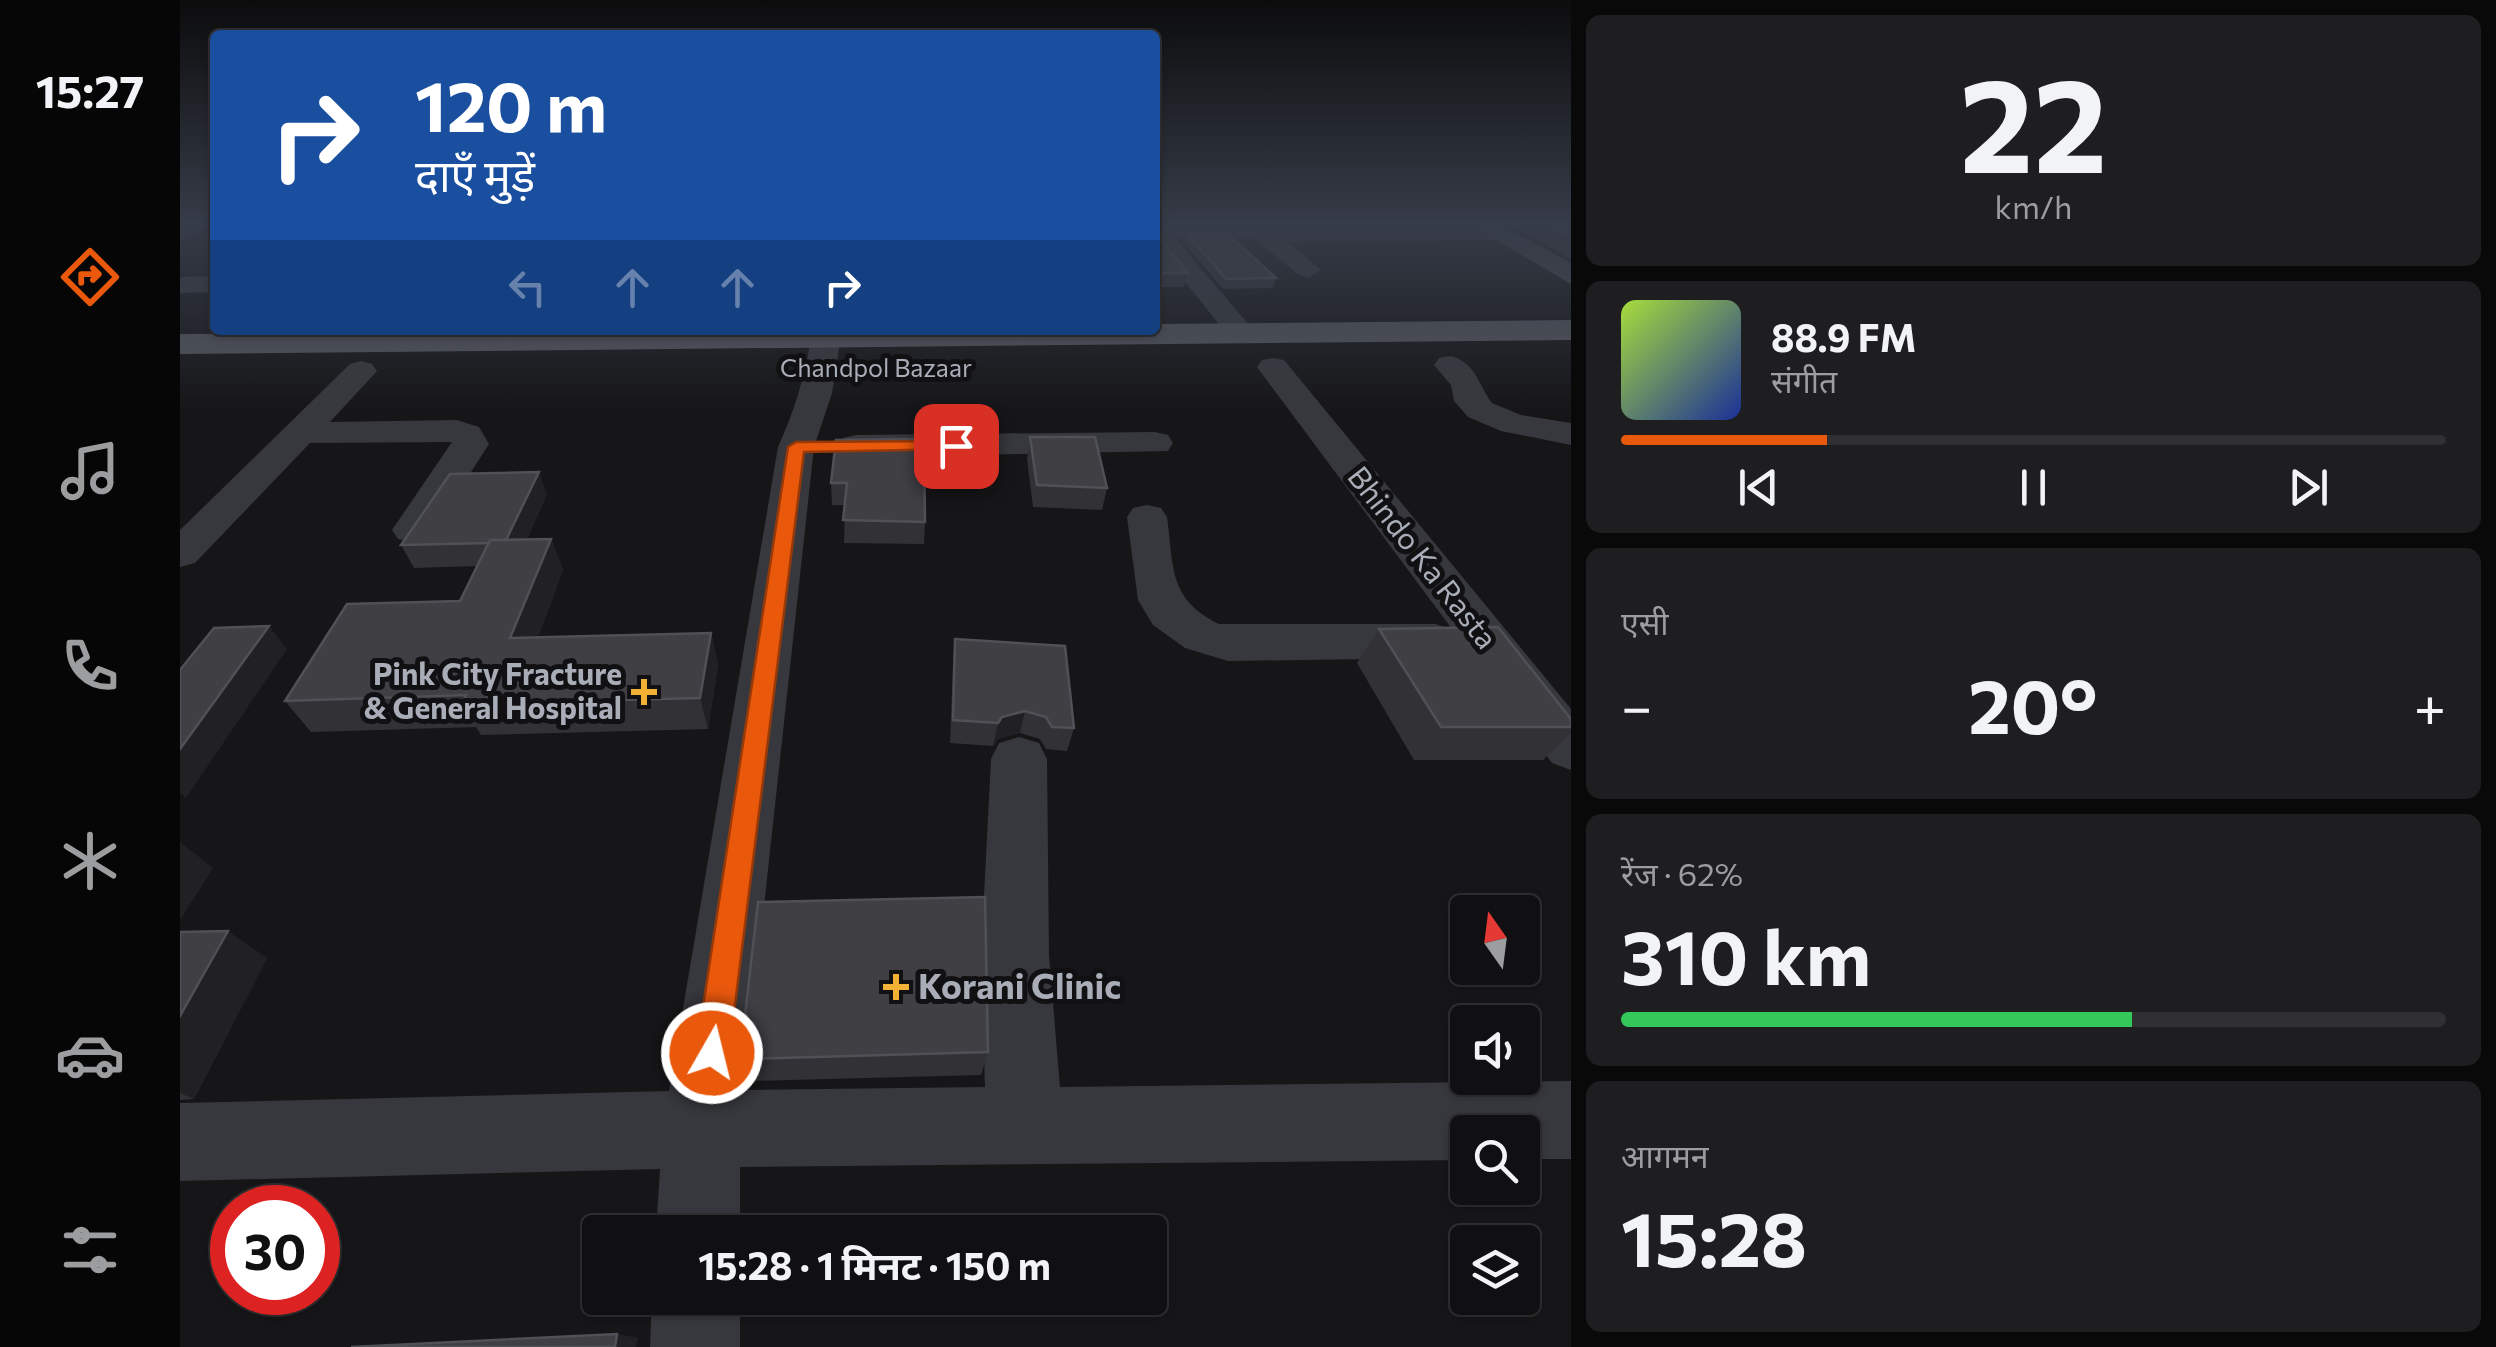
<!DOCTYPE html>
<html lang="hi">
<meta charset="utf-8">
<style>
body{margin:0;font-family:Commissioner,"Noto Sans Devanagari",sans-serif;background:#1e1e20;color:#f1f3f6;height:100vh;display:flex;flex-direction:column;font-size:38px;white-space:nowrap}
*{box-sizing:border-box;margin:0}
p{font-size:32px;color:#9c9d9f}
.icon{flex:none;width:55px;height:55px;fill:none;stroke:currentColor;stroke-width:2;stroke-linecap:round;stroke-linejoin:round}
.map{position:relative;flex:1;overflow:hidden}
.panel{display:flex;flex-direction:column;gap:15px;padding:15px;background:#09090a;width:925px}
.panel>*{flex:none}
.guide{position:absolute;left:30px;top:30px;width:950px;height:305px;border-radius:10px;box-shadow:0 2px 8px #0004,0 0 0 2px #303032;background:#1a4fa0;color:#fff;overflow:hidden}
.needle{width:65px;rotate:346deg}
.controls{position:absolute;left:1270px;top:895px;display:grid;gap:20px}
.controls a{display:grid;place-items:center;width:90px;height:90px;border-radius:10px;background:#101012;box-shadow:0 2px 8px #0004,0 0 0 2px #303032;font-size:50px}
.speed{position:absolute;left:30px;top:1185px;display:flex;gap:20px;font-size:50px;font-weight:700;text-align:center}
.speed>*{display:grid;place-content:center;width:130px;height:130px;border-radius:50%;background:#101012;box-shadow:0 2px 8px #0004,0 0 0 2px #303032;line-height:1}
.speed .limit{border:15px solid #d22;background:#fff;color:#111}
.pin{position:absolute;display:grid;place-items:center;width:85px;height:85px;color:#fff;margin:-42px;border-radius:20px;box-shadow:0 5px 15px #0006}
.me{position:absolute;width:110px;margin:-55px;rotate:8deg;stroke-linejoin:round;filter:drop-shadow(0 0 8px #0008)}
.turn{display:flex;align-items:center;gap:35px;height:210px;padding:0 40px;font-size:45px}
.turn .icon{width:130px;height:130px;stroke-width:2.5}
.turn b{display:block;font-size:70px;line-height:85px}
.lanes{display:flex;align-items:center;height:95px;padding:0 40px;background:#0003;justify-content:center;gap:50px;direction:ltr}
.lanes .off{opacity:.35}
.big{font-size:75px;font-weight:700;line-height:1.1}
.panel .tile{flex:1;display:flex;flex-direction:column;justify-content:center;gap:15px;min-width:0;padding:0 35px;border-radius:15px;background:#1e1e20}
.panel .dial{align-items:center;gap:0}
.dial b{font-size:130px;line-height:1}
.song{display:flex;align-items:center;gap:30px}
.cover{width:120px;height:120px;border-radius:15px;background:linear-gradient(135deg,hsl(80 70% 55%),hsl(230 70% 35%))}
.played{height:10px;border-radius:5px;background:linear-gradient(90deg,#ea580c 25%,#303032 25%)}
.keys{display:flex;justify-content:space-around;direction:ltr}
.heat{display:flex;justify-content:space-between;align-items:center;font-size:55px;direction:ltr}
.charge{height:15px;border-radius:8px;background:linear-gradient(90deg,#34c759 62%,#303032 0)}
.trip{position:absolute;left:402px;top:1215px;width:585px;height:100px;border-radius:10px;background:#101012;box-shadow:0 2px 8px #0004,0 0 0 2px #303032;font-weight:700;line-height:100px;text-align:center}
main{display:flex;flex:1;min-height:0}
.dock{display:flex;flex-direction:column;width:180px;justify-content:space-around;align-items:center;background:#060607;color:#9c9d9f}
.dock .icon{width:70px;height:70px}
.dock .selected{color:#ea580c}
.dock b{font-size:45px;color:#f1f3f6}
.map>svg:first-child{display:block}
</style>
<main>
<nav class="dock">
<b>15:27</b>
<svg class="icon selected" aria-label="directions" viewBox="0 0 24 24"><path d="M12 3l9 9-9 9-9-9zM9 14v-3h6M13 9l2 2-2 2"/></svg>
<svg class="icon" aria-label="music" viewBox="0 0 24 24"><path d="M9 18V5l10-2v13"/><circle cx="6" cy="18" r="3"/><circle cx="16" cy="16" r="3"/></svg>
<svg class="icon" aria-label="phone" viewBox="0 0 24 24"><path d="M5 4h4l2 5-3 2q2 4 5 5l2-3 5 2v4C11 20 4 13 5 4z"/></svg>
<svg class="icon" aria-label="climate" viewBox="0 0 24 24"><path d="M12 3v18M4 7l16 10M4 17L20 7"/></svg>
<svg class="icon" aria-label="car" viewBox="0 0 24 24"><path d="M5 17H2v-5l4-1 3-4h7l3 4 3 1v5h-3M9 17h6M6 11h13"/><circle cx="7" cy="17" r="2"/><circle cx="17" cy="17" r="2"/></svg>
<svg class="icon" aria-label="filters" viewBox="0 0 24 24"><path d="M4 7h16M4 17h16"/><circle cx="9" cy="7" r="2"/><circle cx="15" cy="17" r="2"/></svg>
</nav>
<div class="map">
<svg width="1391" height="1347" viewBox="0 0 1391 1347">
<rect width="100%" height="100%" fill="#161618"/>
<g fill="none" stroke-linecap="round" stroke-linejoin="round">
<path fill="#37383d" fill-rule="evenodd" d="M32,224l-32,16v-15z
M975,224l343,2 12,7 -12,7 -211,1 34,29 -13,8 -9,-3 -44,-36 -80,-1 80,94 -5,6h-20l-75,-94z
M35,276v16l-35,1v-16z
M625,330h32l4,6 -9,57 -18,54 -70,643 241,-3 -4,-132 10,-196 8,-16 20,-6 20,6 8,16 2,196 11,132 511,-6v78h-49v-27h-54v28l-728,7v65h-84l4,-63 -480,12v-78l489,-12 109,-644c16,-35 27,-71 33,-109z
M1270,356c26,6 28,29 42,47l29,12 50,8v22l-70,-14 -33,-14 -14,-16 -3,-16 -17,-20 5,-7z
M1093,358l11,2 287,349v61l-19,-7 -99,-133 6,11 -7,12 -17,5 -207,3 -43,-13 -32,-23 -15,-25 -11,-83 6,-9 14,-3 14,3 6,9c7,50 1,82 52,107h216l17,5 -195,-262 5,-7z
M181,361l11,3 5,7 -47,51 127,-2 22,7 10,17 -61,95 -15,3 -15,-3 -6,-9 60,-88 -142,1 -115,120 -15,4v-37l170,-166z
M975,432l13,3 5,8 -5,8 -312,6 -13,-3 -5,-8 5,-8 13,-3z
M472,1298h88v49h-90z"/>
<path fill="#45474d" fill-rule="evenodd" d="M1289,224h31l71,39v21z"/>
<path fill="#53555c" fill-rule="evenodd" d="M1391,320v20l-1391,14v-20l975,-4v-6z"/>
</g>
<path fill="#323236" d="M1327,224h64v35z
M975,229v4l33,40 -4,14h-29z
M1006,233l90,45 -3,10 -50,1 -40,-47z
M850,437l77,51 -5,22 -69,-3 -6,-48z
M656,440l89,82 -1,22 -80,-1 1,-38h-13l-1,-22z
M367,494l-20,45h24l12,31 -25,67 173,-4 7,32 -10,64 -227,6 -5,-8 -165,5 -26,-31 175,-100 18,-35 -64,2 -13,-23z
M1199,629l192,90v14l-28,27h-129l-57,-97z
M775,639l119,89 -7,23 -21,-2 -6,-10 -20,-6 -22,6 -5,7 -43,-3 3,-81z
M0,932l87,26 -73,141 -14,1z
M808,1052l-7,23 -232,6 -9,-22z"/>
<path fill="#212124" d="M359,472l8,22 -32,71 -10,-23z
M371,539l12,31 -37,100 -16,-32z
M89,626l18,23 -101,149 -6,-5v-44z
M531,633l7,32 -10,64 -8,-31z
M845,711l-5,22 -22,6 -5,7 5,-23 4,-6z
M0,842l33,26 -33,52z
M48,931l39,27 -73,141 -14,-6v-77z
M437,1334l21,4 -2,9h-21z"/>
<path fill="#3f3f44" stroke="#4f5156" stroke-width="2.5" d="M1364,224h27v14z
M975,229v4l33,40h-33z
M1006,233l42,1 48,44 -50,1z
M850,437h65l12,51 -70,-3z
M744,439l1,83 -82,-2 4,-37h-16l5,-43z
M359,472l-33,68h-16l-1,3 -88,2 49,-71z
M371,539l-41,99 201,-5 -11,65 -238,6 4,-9 -181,6 62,-97 113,-3 30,-61z
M89,626l-89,123v-79l34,-42z
M1318,627l73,92v8h-130l-62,-98z
M775,639l110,7 9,82 -22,-1 -6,-10 -21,-6 -23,6 -4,6 -45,-3z
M805,897l3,155 -248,7 18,-157z
M48,931l-48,85v-84z
M437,1334l-2,13h-264z"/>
<linearGradient id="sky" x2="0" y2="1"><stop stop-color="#0c0c0d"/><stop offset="0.54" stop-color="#363c48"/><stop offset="1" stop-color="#363c48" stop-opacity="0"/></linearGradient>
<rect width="1391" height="412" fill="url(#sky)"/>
<path fill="#ea580c" stroke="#983908" stroke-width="2.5" d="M776,441l6,1v7l-158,3 -75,601 -5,12 -12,5 -11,-5 -5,-12 92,-606 8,-5z"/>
<g fill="#f2b134" stroke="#111113" stroke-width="4">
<path d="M459 677h10v10h10v10h-10v10h-10v-10h-10v-10h10z"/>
<path d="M711 972h10v10h10v10h-10v10h-10v-10h-10v-10h10z"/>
</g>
<g text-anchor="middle" stroke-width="10" stroke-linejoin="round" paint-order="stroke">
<g font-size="25" fill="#a8adb8" stroke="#111113">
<text x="696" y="377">Chandpol Bazaar</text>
</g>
<g font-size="30" fill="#a8adb8" stroke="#111113">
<text transform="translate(1242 558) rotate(52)" y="10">Bhindo Ka Rasta</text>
</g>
<g font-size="30" font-weight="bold" fill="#a8adb8" stroke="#111113" text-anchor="end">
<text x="442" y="685">Pink City Fracture<tspan x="442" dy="34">&amp; General Hospital</tspan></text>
</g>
<g font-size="35" font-weight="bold" fill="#a8adb8" stroke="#111113" text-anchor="start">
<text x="738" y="999">Korani Clinic</text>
</g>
</g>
</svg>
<div class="controls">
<a><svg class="needle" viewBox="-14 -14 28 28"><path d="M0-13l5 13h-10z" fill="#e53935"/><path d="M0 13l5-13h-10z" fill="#9c9d9f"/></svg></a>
<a><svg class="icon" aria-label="sound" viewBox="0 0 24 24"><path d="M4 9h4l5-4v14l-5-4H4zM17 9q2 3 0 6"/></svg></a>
<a><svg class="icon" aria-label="search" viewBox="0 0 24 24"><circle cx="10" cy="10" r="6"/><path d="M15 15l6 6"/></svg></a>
<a><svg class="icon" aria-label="layers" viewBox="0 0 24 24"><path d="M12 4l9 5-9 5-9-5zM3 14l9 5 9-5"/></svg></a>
</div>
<div class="speed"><div class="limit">30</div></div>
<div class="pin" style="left:776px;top:446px;background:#d93025"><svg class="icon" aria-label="arrive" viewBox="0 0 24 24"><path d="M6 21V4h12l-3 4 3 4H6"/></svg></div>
<svg class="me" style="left:532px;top:1053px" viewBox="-20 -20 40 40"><circle r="17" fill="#ea580c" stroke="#fff" stroke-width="3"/><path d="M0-11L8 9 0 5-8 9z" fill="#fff"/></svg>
<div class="trip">15:28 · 1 मिनट · 150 m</div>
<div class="guide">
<div class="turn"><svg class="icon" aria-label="right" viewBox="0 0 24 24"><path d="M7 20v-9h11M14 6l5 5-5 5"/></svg><div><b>120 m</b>दाएँ मुड़ें</div></div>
<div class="lanes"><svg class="icon off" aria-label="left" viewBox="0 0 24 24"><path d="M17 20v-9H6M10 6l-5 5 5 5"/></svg><svg class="icon off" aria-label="ahead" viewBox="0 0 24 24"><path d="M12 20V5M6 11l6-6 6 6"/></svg><svg class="icon off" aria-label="ahead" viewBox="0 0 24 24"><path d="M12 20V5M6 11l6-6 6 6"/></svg><svg class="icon" aria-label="right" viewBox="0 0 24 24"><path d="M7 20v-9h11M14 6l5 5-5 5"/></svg></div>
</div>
</div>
<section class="panel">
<div class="tile dial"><b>22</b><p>km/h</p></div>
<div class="tile">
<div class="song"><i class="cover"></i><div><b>88.9 FM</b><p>संगीत</p></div></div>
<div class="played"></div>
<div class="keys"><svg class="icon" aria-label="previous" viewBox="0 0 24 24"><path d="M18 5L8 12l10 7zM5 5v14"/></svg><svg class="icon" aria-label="pause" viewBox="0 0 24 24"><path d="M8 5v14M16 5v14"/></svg><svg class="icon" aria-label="next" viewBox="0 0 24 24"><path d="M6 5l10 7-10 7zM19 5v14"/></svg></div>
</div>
<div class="tile"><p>एसी</p>
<div class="heat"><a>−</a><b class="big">20°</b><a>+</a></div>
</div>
<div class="tile"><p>रेंज · 62%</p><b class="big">310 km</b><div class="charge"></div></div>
<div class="tile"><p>आगमन</p><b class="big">15:28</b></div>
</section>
</main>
